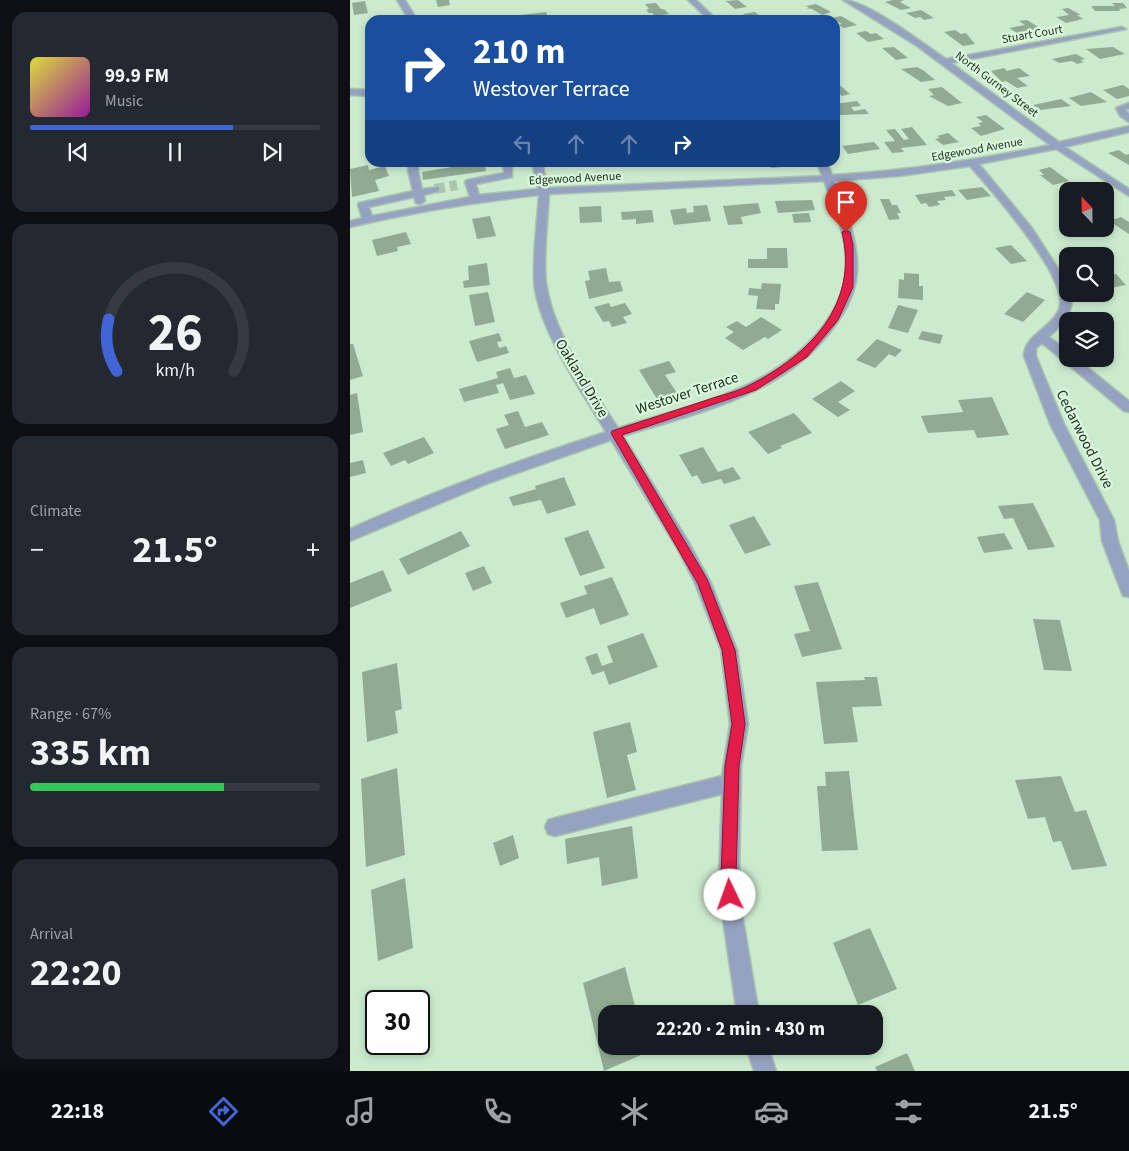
<!DOCTYPE html>
<meta charset="utf-8">
<style>
body{margin:0;font-family:"Source Sans 3",sans-serif;background:#242831;color:#f1f3f6;height:100vh;display:flex;flex-direction:column;font-size:19px;white-space:nowrap}
*{box-sizing:border-box;margin:0}
p{font-size:16px;color:#9ea1a6}
.icon{flex:none;width:28px;height:28px;fill:none;stroke:currentColor;stroke-width:2;stroke-linecap:round;stroke-linejoin:round}
.map{position:relative;flex:1;overflow:hidden}
.sheet{display:flex;flex-direction:column;gap:12px;padding:12px;background:#0d0f14;width:350px}
.sheet>*{flex:none}
.hud{position:absolute;left:15px;top:15px;width:475px;height:152px;border-radius:15px;box-shadow:0 2px 8px #0003;background:#1a4fa0;color:#fff;overflow:hidden}
.needle{width:32px;rotate:338deg}
.buttons{position:absolute;left:709px;top:182px;display:grid;gap:10px}
.buttons a{display:grid;place-items:center;width:55px;height:55px;border-radius:10px;background:#171b24;box-shadow:0 2px 8px #0003;font-size:25px}
.speed{position:absolute;left:15px;top:990px;display:flex;gap:10px;font-size:25px;font-weight:700;text-align:center}
.speed>*{display:grid;place-content:center;width:65px;height:65px;border-radius:50%;background:#171b24;box-shadow:0 2px 8px #0003;line-height:1}
.speed .limit{border:2px solid #111;border-radius:8px;background:#fff;color:#111}
.pin{position:absolute;display:grid;place-items:center;width:42px;height:42px;color:#fff;margin:-51px -21px;border-radius:50% 50% 50% 0;rotate:-45deg;box-shadow:0 0 5px #0007}
.pin .icon{rotate:45deg}
.me{position:absolute;width:55px;margin:-28px;rotate:357deg;stroke-linejoin:round;filter:drop-shadow(0 0 4px #0008)}
.turn{display:flex;align-items:center;gap:18px;height:105px;padding:0 25px;font-size:22px}
.turn .icon{width:65px;height:65px;stroke-width:2.5}
.turn b{display:block;font-size:35px;line-height:42px}
.lanes{display:flex;align-items:center;height:48px;padding:0 25px;background:#0003;justify-content:center;gap:25px;direction:ltr}
.lanes .off{opacity:.35}
.big{font-size:38px;font-weight:700;line-height:1.1}
.sheet .widget{flex:1;display:flex;flex-direction:column;justify-content:center;gap:8px;min-width:0;padding:0 18px;border-radius:15px;background:#242831}
.sheet .dial{align-items:center;gap:0}
.dial svg{height:130px;overflow:visible;fill:none;stroke:#363941;stroke-width:7;stroke-linecap:round;text-anchor:middle}
.dial text{fill:#f1f3f6;stroke:none}
.song{display:flex;align-items:center;gap:15px}
.cover{width:60px;height:60px;border-radius:8px;background:linear-gradient(135deg,hsl(60 70% 55%),hsl(300 70% 35%))}
.played{height:5px;border-radius:2px;background:linear-gradient(90deg,#4165d7 70%,#363941 70%)}
.keys{display:flex;justify-content:space-around;direction:ltr}
.heat{display:flex;justify-content:space-between;align-items:center;font-size:28px;direction:ltr}
.charge{height:8px;border-radius:4px;background:linear-gradient(90deg,#34c759 67%,#363941 0)}
.trip{position:absolute;left:248px;top:1005px;width:285px;height:50px;border-radius:15px;background:#171b24;box-shadow:0 2px 8px #0003;font-weight:700;line-height:50px;text-align:center}
.tab-bar{display:flex;height:80px;justify-content:space-around;align-items:center;background:#090b0e;color:#9ea1a6}
.tab-bar .icon{width:35px;height:35px}
.tab-bar .on{color:#4165d7}
.tab-bar b{font-size:22px;color:#f1f3f6}
main{display:flex;flex:1;min-height:0}
.map>svg:first-child{display:block}
</style>
<main>
<section class="sheet">
<div class="widget">
<div class="song"><i class="cover"></i><div><b>99.9 FM</b><p>Music</p></div></div>
<div class="played"></div>
<div class="keys"><svg class="icon" aria-label="previous" viewBox="0 0 24 24"><path d="M18 5L8 12l10 7zM5 5v14"/></svg><svg class="icon" aria-label="pause" viewBox="0 0 24 24"><path d="M8 5v14M16 5v14"/></svg><svg class="icon" aria-label="next" viewBox="0 0 24 24"><path d="M6 5l10 7-10 7zM19 5v14"/></svg></div>
</div>
<div class="widget dial"><svg viewBox="0 0 100 80">
<path d="M14 69A42 42 0 1 1 86 69"/>
<path d="M14 69A42 42 0 0 1 9 37" stroke="#4165d7"/>
<text x="50" y="56" font-size="32" font-weight="700">26</text>
<text x="50" y="72" font-size="11">km/h</text>
</svg></div>
<div class="widget"><p>Climate</p>
<div class="heat"><a>−</a><b class="big">21.5°</b><a>+</a></div>
</div>
<div class="widget"><p>Range · 67%</p><b class="big">335 km</b><div class="charge"></div></div>
<div class="widget"><p>Arrival</p><b class="big">22:20</b></div>
</section>
<div class="map">
<svg width="779" height="1071" viewBox="0 0 779 1071">
<rect width="100%" height="100%" fill="#ccebce"/>
<path fill="#91ab93" d="M86,0h13l1,5 -12,2z
M388,0l9,7 -12,2 -9,-8z
M543,0h11l-4,2 11,6 -10,2 -16,-8z
M15,1l3,12 -14,2 -2,-12z
M306,3l5,6h3l5,5 -14,2 -3,-3h-3l-3,-3 3,-1 -4,-5z
M762,3h11l4,5 -8,1 1,2h-25l-4,-5h24z
M466,4l15,8 -9,3 -10,-6 -7,-1h4l-3,-2z
M718,8l13,7h-4l6,4 -17,4 -10,-6 13,-2 -7,-6z
M571,10l13,8 -10,2 -4,-3 -5,1 -9,-5z
M196,12l2,5 -26,2 -1,-4z
M405,12l9,8h-14l-7,-6z
M491,16l16,9 -13,3 -6,-3 4,-1 -10,-6z
M677,20l13,8 -16,5h-7l-8,-5 16,-3 -6,-4z
M605,30l6,4 5,-1 9,11 -12,2 -19,-14z
M516,31l5,3 5,-1 8,6 -16,3 -12,-9z
M544,47l14,11 -12,2 -14,-12z
M763,47l12,7 -25,5 -14,-10z
M726,54l9,5 -5,1 4,2 -7,2 -5,-3 -13,2 -7,-4z
M567,67l6,3 12,10 -14,2 -20,-13z
M654,68l3,3 12,-3 11,8 -13,2 11,8 -11,2 -11,-7 -4,1 -11,-11z
M485,81l15,13 -8,2 -7,-6z
M773,85l6,4v7l-12,3 -14,-9z
M592,87l20,16 -14,3 -19,-10 5,-1 -6,-6z
M741,92l16,10 -26,4 -12,-8z
M711,99l10,7 -31,4 -7,-5z
M507,101l4,5 -10,1 3,4 11,-2 4,5 -29,1 -5,-6v-5z
M636,115l19,14 -24,7 -10,-8 10,-2 -3,-3 5,-1 -7,-5z
M562,127l15,18 -26,3 3,4 -12,1 -8,-11 11,-1 -9,-11 9,-1 9,11 5,-1 -8,-10z
M598,133l11,9 -16,3 -8,-6 5,-1 -3,-2z
M524,142l6,7 -32,5 -6,-8z
M769,150l7,5 3,-1v11l-21,-12z
M107,162h27l2,9 -63,9 -1,-8 36,-6z
M419,162h23l1,4 -22,2z
M18,165l1,5 16,-4 4,10 -14,4 4,11 -27,6 -2,-28z
M700,167l19,14 -16,4 -13,-10h4l-5,-5z
M632,187l9,9 -24,4 -9,-10z
M602,190l4,6 -12,1 2,3 -9,1 3,4 -11,2 -3,-4 -5,1 -6,-9z
M530,199h9l3,6h5l4,8h-4l3,6 -11,1z
M462,200l3,10 -22,2 -15,1 -3,-12z
M408,203l3,10 -20,4 2,7 -15,1 -5,-19z
M357,205l4,16 -37,4 -4,-15 16,-2 1,5 7,-1 -1,-6z
M251,206l1,16 -22,1 -1,-16z
M302,210l2,12 -18,2v-5l-14,1 -1,-8z
M459,213l2,9 -17,1 -2,-9z
M140,216l6,20 -19,3 -5,-20z
M771,217l8,5v12l-20,-13z
M56,232l5,12 -14,3 1,4 -21,5 -5,-16z
M661,245l16,16 -16,3 -16,-16z
M417,248h20l1,20h-40v-9h19z
M137,263l3,22 -26,3 -1,-7 6,-1 -1,-14z
M256,268l3,14 11,-1 3,10 -34,8 -4,-18 5,-1 -2,-9z
M554,273l15,1v12h4v14l-25,-2 1,-19 5,1z
M766,274l10,11 -21,4v-13z
M412,283l19,1 -2,20h-4v6l-19,-1 2,-13 -10,-1 1,-7 12,1z
M138,292l7,30 -20,4 -6,-31z
M677,292l18,8 -22,22 -19,-8z
M259,303l2,4 14,-4 7,11 -9,3 4,6 -15,4 -3,-6 -6,1 -9,-15z
M548,305l20,5 -10,23 -20,-5z
M411,317l21,13 -14,9 -3,-2 -22,13 -18,-12 9,-6 -8,-5 11,-6 9,6z
M572,331l21,4 -3,9 -22,-5z
M149,333l3,8 -5,1 2,6 7,-2 3,7 -32,9 -8,-21z
M527,339l25,11 -7,7 -6,-3 -14,14 -19,-8z
M0,344h3l10,32 -13,4z
M319,361l7,11 -11,3 12,18 -20,6 -18,-29z
M160,368l4,10 12,-3 9,19 -25,6 -7,-17 -7,2 3,8 -35,9 -5,-13 39,-11 -2,-6z
M491,381l14,10 -17,11 12,8 -12,7 -26,-18z
M7,393l6,39 -13,3v-40z
M642,397l17,38 -32,3 -3,-8 -46,3 -7,-17 42,-4 -5,-12z
M168,411l7,16 17,-5 7,13 -44,14 -9,-20 13,-4 -5,-10z
M444,413l18,20 -32,13 2,2 -14,6 -20,-22z
M74,437l10,16 -26,11 -3,-4 -14,6 -8,-13z
M353,447l15,25 15,-5 8,12 -17,5 -3,-5 -19,5 -5,-9 -5,2 -13,-22z
M13,460l3,13 -16,4v-14z
M214,477l12,28 -29,9 -6,-14 -28,6 -4,-9 27,-8 -1,-3z
M683,503l22,44 -27,3 -15,-32 -9,1 -6,-13z
M404,516l17,29 -26,9 -16,-29z
M238,530l17,38 -25,8 -16,-38z
M111,531l9,15 -62,29 -9,-16z
M654,533l9,16 -29,4 -7,-16z
M134,566l8,17 -19,8 -8,-18z
M33,570l9,21 -42,17v-25z
M262,577l17,38 -29,10 -6,-17 -28,10 -6,-15 27,-9 -3,-8z
M468,582l24,67 -40,8 -8,-23 16,-3 -16,-45z
M683,619l27,1 12,51 -28,-1z
M293,633l15,34 -49,18 -5,-14 -12,4 -7,-18 12,-4 5,13 11,-4 -6,-16z
M47,663l5,46 -7,2 3,22 -31,9 -5,-70z
M514,677h13l5,29 -30,1 6,35 -34,2 -8,-62 49,-2z
M280,722l7,30 -10,3 9,35 -29,8 -14,-66z
M47,768l8,87 -39,12 -5,-88z
M499,771l9,79 -36,1 -5,-65h9l-1,-14z
M711,776l14,36 11,-2 21,56 -35,4 -11,-29 -8,1 -8,-25 -17,2 -13,-39z
M282,826l6,52 -36,8 -3,-29 -32,7 -2,-25z
M163,835l6,23 -19,8 -7,-23z
M55,878l8,70 -35,13 -7,-71z
M520,928l27,61 -39,16 -25,-62z
M275,967l12,47h-31v32h33l2,9 -37,16 -21,-88z
M557,1053l8,18h-38l-2,-4z"/>
<g fill="none" stroke-linecap="round" stroke-linejoin="round">
<path stroke="#aac5ac" stroke-width="10" stroke-dasharray="10 5" stroke-linecap="butt" d="M85,189l22,-4"/>
<g stroke="#aac5ac" stroke-width="3">
<path id="minor" d="M47,0h8l12,20h-8z
M338,0h8l21,20h-8z
M493,0c24,0 81,44 103,59l176,-32 4,2 -175,34 108,79 70,-16v6l-64,15 64,42v7l-73,-47 -77,15 53,64 36,56v10h3c4,18 -10,31 -22,43l19,14v8h9l52,42v11l-5,-1 -82,-68 -6,5v8l28,68 50,96 4,21 11,30v26l-6,-1 -2,-5 -19,-50 -2,-21 -50,-96 -26,-68c0,-21 28,-28 35,-47 12,-30 -69,-120 -89,-143l-71,10 -65,5c11,28 25,60 23,91 -1,20 -11,39 -23,55 -50,69 -135,85 -211,109l65,105 23,42 26,67 11,74 -7,42 -2,111 3,36 17,101h-22l-15,-101 -3,-36 3,-83 -167,42 -7,-2 -3,-7 3,-7 7,-2 167,-42 8,-52 -9,-74 -26,-67 -18,-35 -66,-108 -125,44 -136,57v-12c83,-38 169,-69 256,-97 -24,-40 -70,-106 -72,-152 -1,-28 3,-57 5,-85 -64,7 -126,17 -189,32v-6l12,-3 -4,-13 1,-2 54,-12 -5,-20 1,-9h10l-1,9 4,18 17,-2v4l-15,4 1,6 -5,3 -4,-1 -2,-6 -45,10 3,9 98,-19 -5,-15 2,-2 37,-7 -1,-11h15l-6,4v11l-36,7 3,11 59,-6 -6,-27h10l6,26 274,-12 -5,-14h10l5,13c73,-4 145,-15 218,-30l-133,-99zM474,181c11,29 25,61 22,92 -2,19 -11,37 -22,52 -49,65 -133,80 -206,103 -28,-43 -65,-95 -72,-146 -3,-23 2,-63 3,-88z
M0,89l20,1v6l-20,-1z
M779,103v6h-4l4,5v8l-9,-6 -4,-8z
M396,1046h22l8,25h-22z"/>
</g>
<use href="#minor" fill="#95a2c1" fill-rule="evenodd"/>
</g>
<path fill="#e11d48" stroke="#92132f" d="M496,230l4,2 3,13v42l-15,33 -31,37 -51,33 -134,45 85,144 28,71 10,74 -6,42 -3,111 2,18 -2,5 -6,3 -5,-3 -4,-23 4,-111 7,-42 -10,-74 -24,-66 -87,-151 1,-2c32,-10 63,-21 95,-31 14,-5 30,-8 43,-15 60,-31 109,-80 92,-153z"/>
<g text-anchor="middle" stroke-width="4.5" stroke-linejoin="round" paint-order="stroke">
<g font-size="12" fill="#242f24" stroke="#d9f8db">
<text transform="translate(682 34) rotate(-10)" y="4">Stuart Court</text>
<text transform="translate(647 84) rotate(37)" y="4">North Gurney Street</text>
<text transform="translate(627 149) rotate(-10)" y="4">Edgewood Avenue</text>
<text transform="translate(225 178) rotate(-3)" y="4">Edgewood Avenue</text>
</g>
<g font-size="15" fill="#242f24" stroke="#d9f8db">
<text transform="translate(232 378) rotate(59)" y="5">Oakland Drive</text>
<text transform="translate(337 393) rotate(-18)" y="5">Westover Terrace</text>
<text transform="translate(735 439) rotate(63)" y="5">Cedarwood Drive</text>
</g>
</g>
</svg>
<div class="buttons">
<a><svg class="needle" viewBox="-14 -14 28 28"><path d="M0-13l5 13h-10z" fill="#e53935"/><path d="M0 13l5-13h-10z" fill="#9ea1a6"/></svg></a>
<a><svg class="icon" aria-label="search" viewBox="0 0 24 24"><circle cx="10" cy="10" r="6"/><path d="M15 15l6 6"/></svg></a>
<a><svg class="icon" aria-label="layers" viewBox="0 0 24 24"><path d="M12 4l9 5-9 5-9-5zM3 14l9 5 9-5"/></svg></a>
</div>
<div class="speed"><div class="limit">30</div></div>
<div class="pin" style="left:496px;top:232px;background:#d93025"><svg class="icon" aria-label="arrive" viewBox="0 0 24 24"><path d="M6 21V4h12l-3 4 3 4H6"/></svg></div>
<svg class="me" style="left:380px;top:895px" viewBox="-20 -20 40 40"><circle r="19" fill="#fff"/><path d="M0-13L10 11 0 6-10 11z" fill="#e11d48"/></svg>
<div class="trip">22:20 · 2 min · 430 m</div>
<div class="hud">
<div class="turn"><svg class="icon" aria-label="right" viewBox="0 0 24 24"><path d="M7 20v-9h11M14 6l5 5-5 5"/></svg><div><b>210 m</b>Westover Terrace</div></div>
<div class="lanes"><svg class="icon off" aria-label="left" viewBox="0 0 24 24"><path d="M17 20v-9H6M10 6l-5 5 5 5"/></svg><svg class="icon off" aria-label="ahead" viewBox="0 0 24 24"><path d="M12 20V5M6 11l6-6 6 6"/></svg><svg class="icon off" aria-label="ahead" viewBox="0 0 24 24"><path d="M12 20V5M6 11l6-6 6 6"/></svg><svg class="icon" aria-label="right" viewBox="0 0 24 24"><path d="M7 20v-9h11M14 6l5 5-5 5"/></svg></div>
</div>
</div>
</main>
<nav class="tab-bar">
<b>22:18</b>
<svg class="icon on" aria-label="directions" viewBox="0 0 24 24"><path d="M12 3l9 9-9 9-9-9zM9 14v-3h6M13 9l2 2-2 2"/></svg>
<svg class="icon" aria-label="music" viewBox="0 0 24 24"><path d="M9 18V5l10-2v13"/><circle cx="6" cy="18" r="3"/><circle cx="16" cy="16" r="3"/></svg>
<svg class="icon" aria-label="phone" viewBox="0 0 24 24"><path d="M5 4h4l2 5-3 2q2 4 5 5l2-3 5 2v4C11 20 4 13 5 4z"/></svg>
<svg class="icon" aria-label="climate" viewBox="0 0 24 24"><path d="M12 3v18M4 7l16 10M4 17L20 7"/></svg>
<svg class="icon" aria-label="car" viewBox="0 0 24 24"><path d="M5 17H2v-5l4-1 3-4h7l3 4 3 1v5h-3M9 17h6M6 11h13"/><circle cx="7" cy="17" r="2"/><circle cx="17" cy="17" r="2"/></svg>
<svg class="icon" aria-label="filters" viewBox="0 0 24 24"><path d="M4 7h16M4 17h16"/><circle cx="9" cy="7" r="2"/><circle cx="15" cy="17" r="2"/></svg>
<b>21.5°</b>
</nav>
